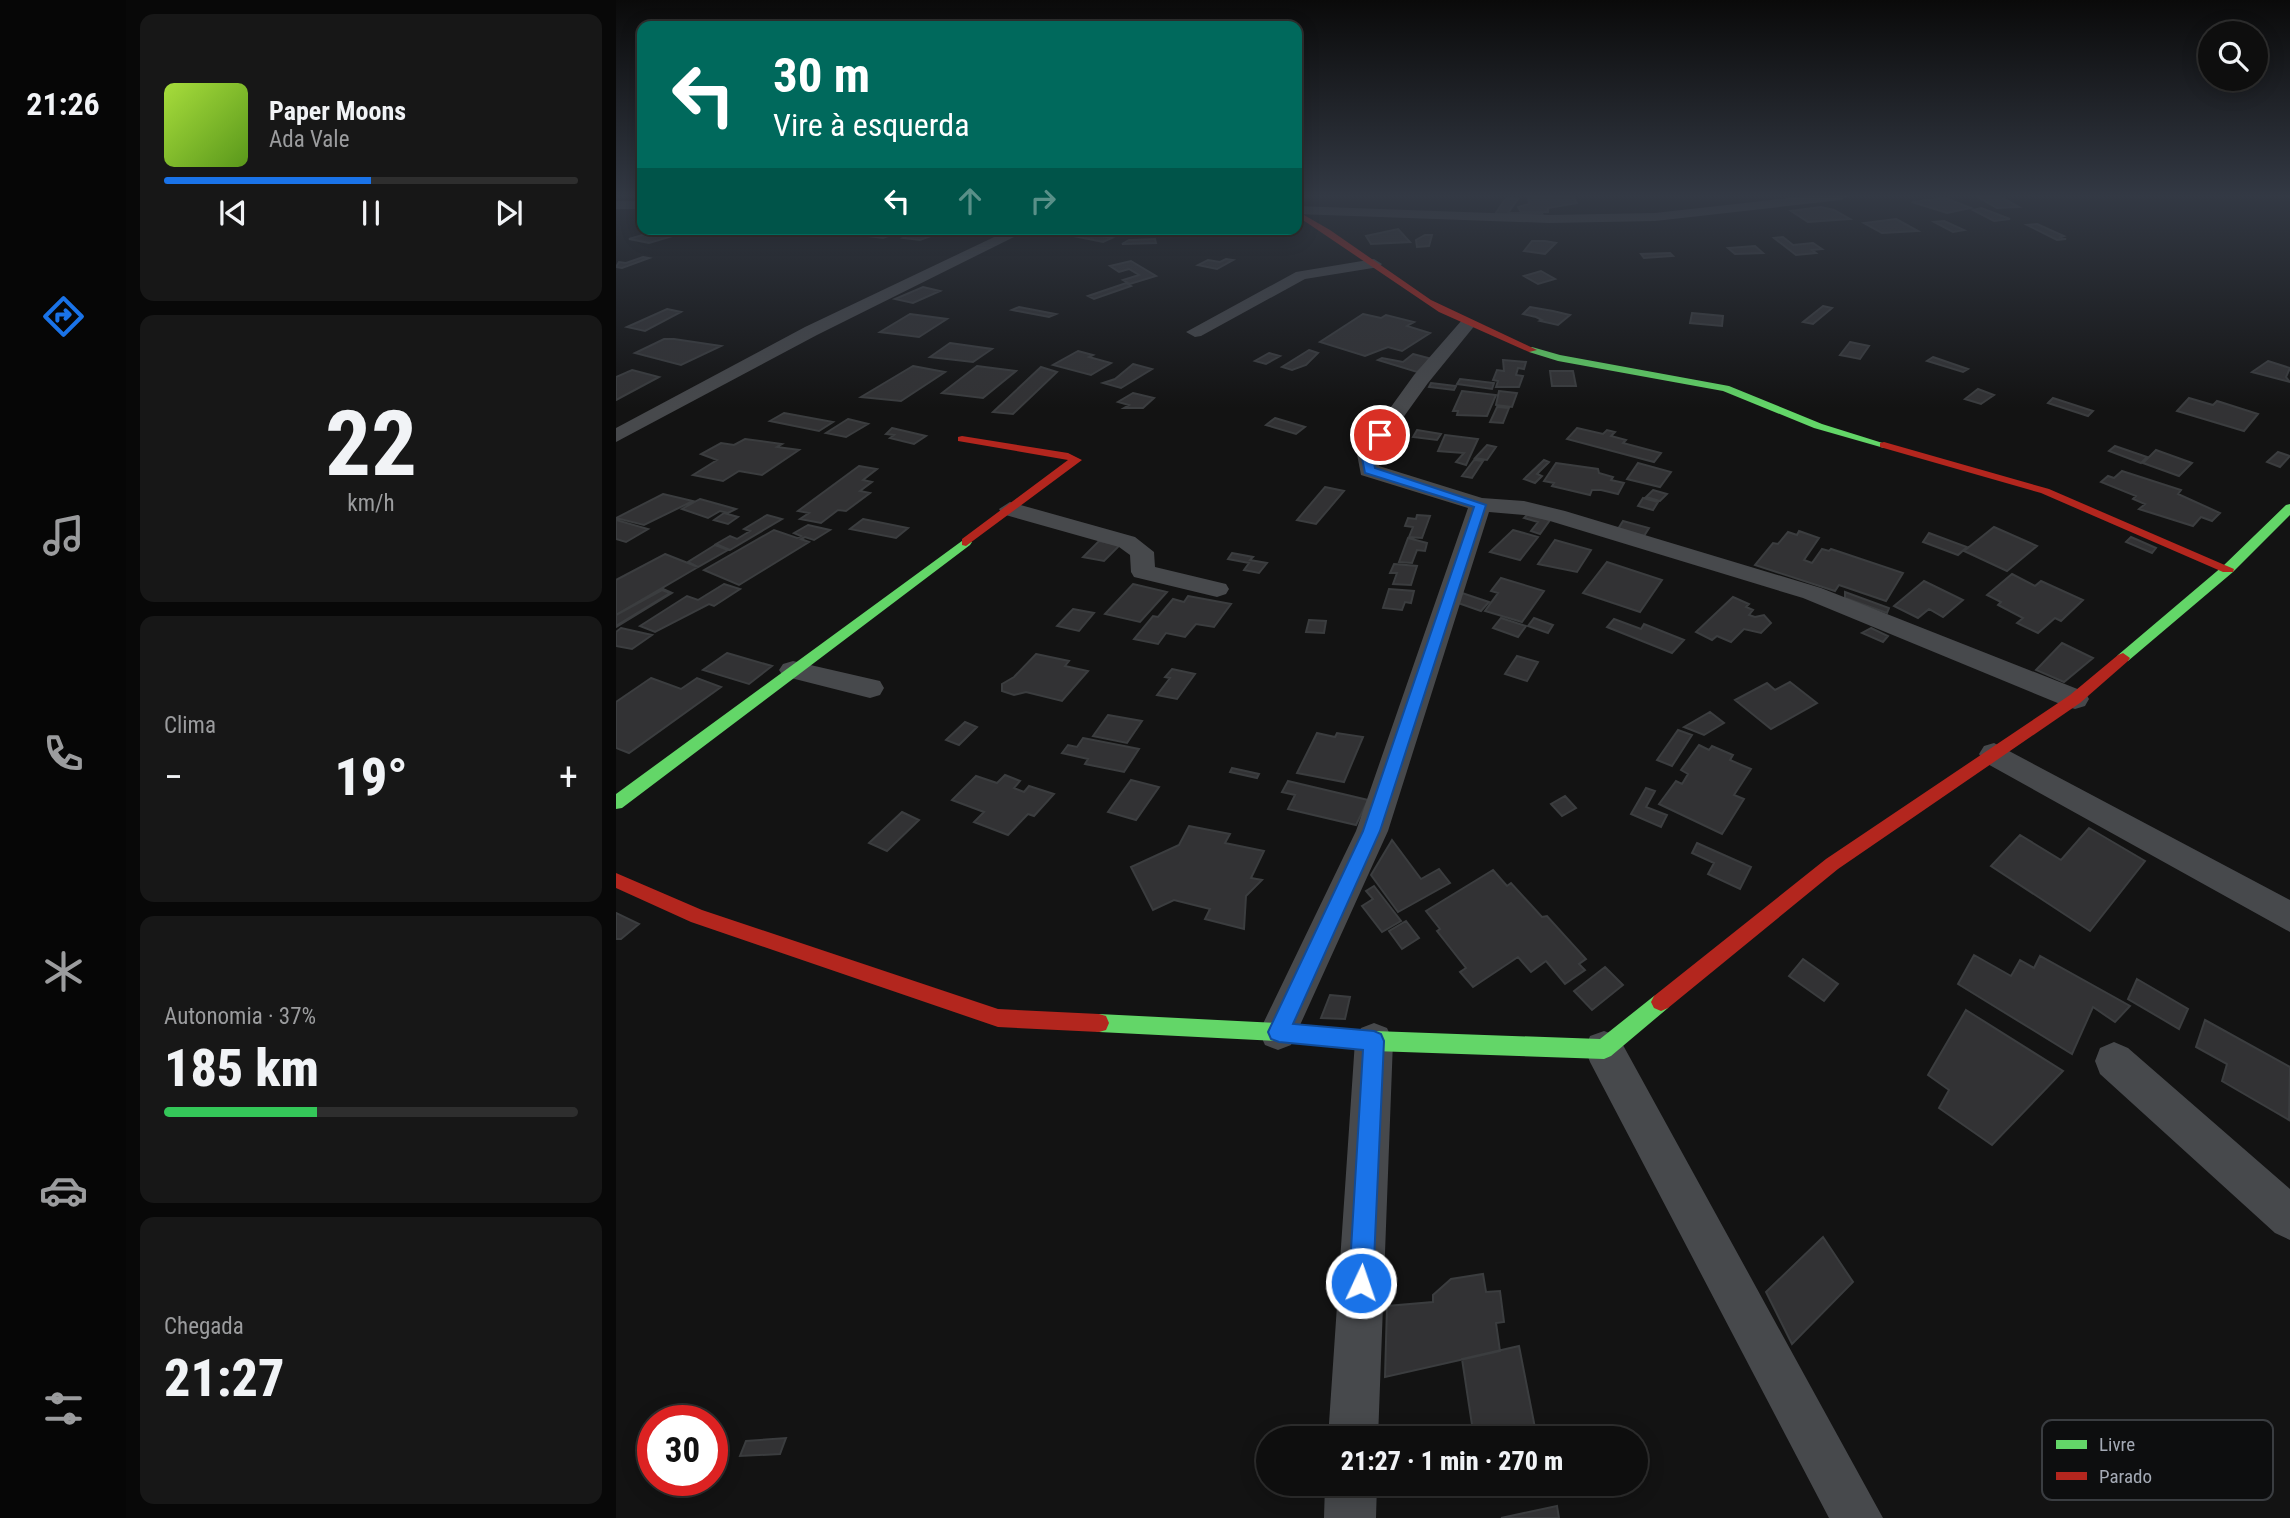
<!DOCTYPE html>
<html lang="pt">
<meta charset="utf-8">
<style>
body{margin:0;font-family:"Roboto Condensed",sans-serif;background:#171717;color:#f1f3f6;height:100vh;display:flex;flex-direction:column;font-size:26px;white-space:nowrap}
*{box-sizing:border-box;margin:0}
p{font-size:23px;color:#9b9c9e}
.icon{flex:none;width:38px;height:38px;fill:none;stroke:currentColor;stroke-width:2;stroke-linecap:round;stroke-linejoin:round}
.map{position:relative;flex:1;overflow:hidden}
.sheet{display:flex;flex-direction:column;gap:14px;padding:14px;background:#080808;width:490px}
.sheet>*{flex:none}
.hud{position:absolute;left:21px;top:21px;width:665px;height:214px;border-radius:14px;box-shadow:0 4px 18px #0003,0 0 0 2px #2e2e2e;background:#00695c;color:#fff;overflow:hidden}
.buttons{position:absolute;left:1582px;top:21px;display:grid;gap:14px}
.buttons a{display:grid;place-items:center;width:70px;height:70px;border-radius:50%;background:#0e0e0e;box-shadow:0 4px 18px #0003,0 0 0 2px #2e2e2e;font-size:35px}
.speed{position:absolute;left:21px;top:1405px;display:flex;gap:14px;font-size:35px;font-weight:700;text-align:center}
.speed>*{display:grid;place-content:center;width:91px;height:91px;border-radius:50%;background:#0e0e0e;box-shadow:0 4px 18px #0003,0 0 0 2px #2e2e2e;line-height:1}
.speed .limit{border:10px solid #d22;background:#fff;color:#111}
.pin{position:absolute;display:grid;place-items:center;width:60px;height:60px;color:#fff;margin:-30px;border:4px solid #fff;border-radius:50%;box-shadow:0 2px 7px #0007}
.me{position:absolute;width:77px;margin:-38px;rotate:3deg;stroke-linejoin:round;filter:drop-shadow(0 0 5px #0008)}
.turn{display:flex;align-items:center;gap:24px;height:147px;padding:0 21px;font-size:32px}
.turn .icon{width:91px;height:91px;stroke-width:2.5}
.turn b{display:block;font-size:49px;line-height:60px}
.lanes{display:flex;align-items:center;height:66px;padding:0 21px;background:#0003;justify-content:center;gap:35px;direction:ltr}
.lanes .off{opacity:.35}
.big{font-size:52px;font-weight:800;line-height:1.1}
.sheet .card{flex:1;display:flex;flex-direction:column;justify-content:center;gap:10px;min-width:0;padding:0 24px;border-radius:14px;background:#171717}
.sheet .dial{align-items:center;gap:0}
.dial b{font-size:91px;line-height:1}
.song{display:flex;align-items:center;gap:21px}
.cover{width:84px;height:84px;border-radius:10px;background:linear-gradient(135deg,hsl(80 70% 55%),hsl(90 70% 35%))}
.played{height:7px;border-radius:4px;background:linear-gradient(90deg,#1a73e8 50%,#2e2e2e 50%)}
.keys{display:flex;justify-content:space-around;direction:ltr}
.heat{display:flex;justify-content:space-between;align-items:center;font-size:38px;direction:ltr}
.charge{height:10px;border-radius:5px;background:linear-gradient(90deg,#34c759 37%,#2e2e2e 0)}
.trip{position:absolute;left:640px;top:1426px;width:392px;height:70px;border-radius:35px;background:#0e0e0e;box-shadow:0 4px 18px #0003,0 0 0 2px #2e2e2e;font-weight:800;line-height:70px;text-align:center}
main{display:flex;flex:1;min-height:0}
.menu{display:flex;flex-direction:column;width:126px;justify-content:space-around;align-items:center;background:#060606;color:#9b9c9e}
.menu .icon{width:49px;height:49px}
.menu .on{color:#1a73e8}
.menu b{font-size:32px;color:#f1f3f6}
.map>svg:first-child{display:block}
</style>
<main>
<nav class="menu">
<b>21:26</b>
<svg class="icon on" aria-label="directions" viewBox="0 0 24 24"><path d="M12 3l9 9-9 9-9-9zM9 14v-3h6M13 9l2 2-2 2"/></svg>
<svg class="icon" aria-label="music" viewBox="0 0 24 24"><path d="M9 18V5l10-2v13"/><circle cx="6" cy="18" r="3"/><circle cx="16" cy="16" r="3"/></svg>
<svg class="icon" aria-label="phone" viewBox="0 0 24 24"><path d="M5 4h4l2 5-3 2q2 4 5 5l2-3 5 2v4C11 20 4 13 5 4z"/></svg>
<svg class="icon" aria-label="climate" viewBox="0 0 24 24"><path d="M12 3v18M4 7l16 10M4 17L20 7"/></svg>
<svg class="icon" aria-label="car" viewBox="0 0 24 24"><path d="M5 17H2v-5l4-1 3-4h7l3 4 3 1v5h-3M9 17h6M6 11h13"/><circle cx="7" cy="17" r="2"/><circle cx="17" cy="17" r="2"/></svg>
<svg class="icon" aria-label="filters" viewBox="0 0 24 24"><path d="M4 7h16M4 17h16"/><circle cx="9" cy="7" r="2"/><circle cx="15" cy="17" r="2"/></svg>
</nav>
<section class="sheet">
<div class="card">
<div class="song"><i class="cover"></i><div><b>Paper Moons</b><p>Ada Vale</p></div></div>
<div class="played"></div>
<div class="keys"><svg class="icon" aria-label="previous" viewBox="0 0 24 24"><path d="M18 5L8 12l10 7zM5 5v14"/></svg><svg class="icon" aria-label="pause" viewBox="0 0 24 24"><path d="M8 5v14M16 5v14"/></svg><svg class="icon" aria-label="next" viewBox="0 0 24 24"><path d="M6 5l10 7-10 7zM19 5v14"/></svg></div>
</div>
<div class="card dial"><b>22</b><p>km/h</p></div>
<div class="card"><p>Clima</p>
<div class="heat"><a>−</a><b class="big">19°</b><a>+</a></div>
</div>
<div class="card"><p>Autonomia · 37%</p><b class="big">185 km</b><div class="charge"></div></div>
<div class="card"><p>Chegada</p><b class="big">21:27</b></div>
</section>
<div class="map">
<svg width="1674" height="1518" viewBox="0 0 1674 1518">
<rect width="100%" height="100%" fill="#131313"/>
<path fill="#323234" stroke="#3b3d3f" stroke-width="2" d="M912,196h45l4,7 -29,5v4h-27l-3,-5 11,-3z
M1360,196h23l20,11 -22,1z
M890,198l12,1 -10,14h34l1,3 -48,-2z
M1329,198l26,10 -24,5 -35,-11z
M1205,207l13,3 16,9 -42,3 -17,-11z
M1365,208l29,11 -16,2 -21,-11z
M1280,219l22,12 -36,2 -18,-10z
M1328,221l20,9 -11,2 -19,-10z
M1421,224l27,12 -3,1 5,2 -9,1 -30,-15z
M47,229l15,3 -6,1 4,2 -27,8 -20,-4z
M198,229h34l-3,3h16l-59,2z
M257,229h33l-23,9 -23,-3 17,-5z
M305,229h23l3,1 -27,10 -17,-2z
M451,229h17l-5,3 33,6 -9,4 -44,-9z
M782,229l12,13 -39,2 -5,-8z
M809,235h7l-3,11 -12,1 -1,-7z
M1167,237l10,8 20,-2 9,6 -10,1 4,3 -20,2 -22,-17z
M539,239l1,4 -34,1 7,-4z
M916,241h13l11,2 -11,11 -21,-3z
M1139,246l8,7 -28,1 -7,-6z
M1054,253l3,3 -29,2 -3,-4z
M27,257l6,1 -27,10 -6,-1 3,-5 7,1z
M610,259l7,1 -16,9 -19,-4 10,-5 12,2z
M515,261l25,15 -26,8 -7,-4 16,-5 -10,-6 -10,3 -9,-6z
M925,271l14,8 -17,5 -14,-8z
M510,283l5,3 -37,13 -6,-3z
M307,287l17,4 -27,12 -18,-4z
M1207,306l9,2 -19,16 -10,-2z
M403,307l37,7 -7,3 -37,-7z
M914,307l23,4 17,4 -12,10 -18,-4 2,-1 -6,-3 -13,-3z
M51,309l14,3 -36,19 -18,-4z
M1076,313l31,3 -1,10 -32,-3z
M294,314l37,5 -28,18 -39,-5z
M747,314l18,4 5,-3 28,7 -7,4 23,7 -28,18 -14,-4 -23,9 -45,-14z
M48,339h10l47,7 -40,19 -46,-12z
M1234,342l19,4 -9,13 -20,-4z
M334,343l42,6 -19,13 -43,-5z
M693,350l9,3 -12,12 -14,5 -10,-3z
M462,351l15,4 -4,2 22,6 -20,12 -38,-10z
M653,353l11,3 -14,8 -11,-3z
M797,354l19,5 -15,13 -39,-12 4,-2 21,4z
M1317,357l35,12 -5,3 -36,-11z
M887,360l23,2 -2,7 -6,-1 -2,7 7,1 -4,11h-23l2,-6 -5,-1 4,-10 7,1z
M1652,361l22,7 -4,9 4,5 -38,-10z
M517,364l19,5 -31,19 -18,-5 12,-4z
M297,366l32,6 -44,29 -40,-4z
M361,366l39,5 -33,27 -41,-5z
M425,367l16,5 -44,42 -20,-2z
M16,370l27,7 -43,23v-23z
M934,371h23l3,15h-24z
M844,379l34,4 -2,6 -35,-5z
M815,383l25,3 -2,4 -25,-3z
M1362,389l16,6 -13,9 -16,-5z
M846,391l34,4 -9,21 -30,-1 1,-4h-5z
M883,391l18,2 -5,14 -16,-2z
M517,393l21,5 -11,10h-19l5,-3 -11,-3z
M1437,398l40,13 -5,5 -40,-13z
M1573,398l24,7 4,-4 41,13 -14,17 -67,-20z
M881,407l12,1 -6,15 -13,-1z
M168,413l49,9 -14,9 -49,-10z
M659,418l30,9 -9,7 -30,-9z
M232,419l20,5 -22,13 -20,-4z
M276,428l34,8 -12,8 -24,-6 4,-3 -8,-1z
M961,428l26,6 4,-4 8,2 -4,4 15,4 -3,3 38,10 -7,9 -87,-23z
M801,430l24,4 -4,6 -24,-3z
M829,435l33,4 -12,26 -10,-3 8,-9 -26,-2z
M129,439l37,5 -5,3 22,3 -37,25 -23,-4 -16,10 -30,-6 24,-15 -16,-6 20,-11 13,2z
M871,445l9,2 -9,13 -12,-2z
M1499,446l32,11 -6,6 -32,-12z
M1540,450l36,13 -13,13 -36,-13z
M1662,452l12,4 -10,11 -13,-5z
M858,460l9,1 -11,17 -10,-2z
M928,460l5,2 -12,12 5,2 -7,7 -11,-4z
M940,463l42,6 1,4 14,4 -2,3 13,3 -6,11 -17,-4h-9l-2,5 -38,-9 2,-3 -10,-2z
M1022,463l33,9 -11,15 -33,-8z
M243,466l18,3 -14,11 9,2 -12,9 10,2 -24,18 -8,-1 -17,13 -21,-4 9,-6 -11,-2z
M1506,471l59,19 -3,4 42,19 -8,8 -11,-4 -8,9 -54,-17 6,-5 -12,-5 3,-3 -35,-14 7,-6 6,2z
M709,487l19,4 -28,33 -19,-4z
M1037,490l14,4 -7,7 -14,-4z
M47,494l30,7 -49,24 -28,-7z
M1027,498l15,4 -5,8 -15,-4z
M84,499l36,10 -8,4 -8,-2 -12,7 -26,-9z
M108,513l14,4 -10,7 -14,-4z
M912,514l22,6 -10,14 -9,-3 7,-9 -14,-4z
M151,515l15,4 -52,31 -14,-6 14,-8 7,3 13,-8 -6,-2z
M801,515l13,1 -8,22 -13,-1 4,-10 -8,-1 3,-8 8,1z
M247,519l45,9 -12,10 -46,-9z
M0,520l32,9 -22,13 -10,-3z
M1007,521l26,7 -5,8 -26,-7z
M192,525l22,5 -16,10 -9,-3 -4,2 8,3 -70,43 -35,-15 70,-40 23,8 4,-2 -7,-3z
M1378,527l43,19 -30,25 -43,-20z
M897,530l25,7 -18,23 -30,-8z
M1183,531l20,7 -15,22 8,3 10,-14 7,2 2,-2 72,24 -17,28 -47,-16 -4,6 -80,-26 18,-22 5,1 10,-12 9,3z
M1313,533l38,14 -9,8 -35,-13z
M1515,537l25,11 -4,5 -26,-11z
M792,538l19,5 -2,8 -8,-1 -5,13 -13,-1z
M939,540l36,10 -14,22 -39,-8z
M483,541l21,4 -16,16 -21,-4z
M99,545l13,5 -30,17 -10,-5z
M616,553l21,4 -3,3 17,3 -8,10 -15,-3 5,-7 -21,-4z
M49,554l33,13 -82,48v-35z
M991,562l55,18 -22,32 -57,-19z
M778,564l23,2 -6,19 -18,-1 4,-11h-7z
M1396,574l23,12 6,-5 42,19 -22,21 -6,-3 -17,15 -21,-10 6,-5 -25,-13 3,-3 -14,-7z
M885,578l43,13 -22,31 -37,-11 13,-18 -7,-2z
M1308,581l39,19 -20,17 -14,-8 -11,9 -24,-12z
M108,584l16,5 -26,17 -5,-2 -54,28 -15,-6 47,-30 11,4z
M517,584l34,8 -27,30 -35,-8z
M47,589l9,4 -56,34v-12z
M773,589l25,2 -3,12 -6,-1 -3,8 -19,-2z
M46,590l8,3 -54,33v-11z
M843,592l30,10 -8,9 -26,-9z
M1229,592l44,16 -2,5 -42,-15z
M572,596l43,8 -17,23 -18,-3 -11,13 -19,-4 -8,11 -24,-5 19,-23 5,1 15,-18 11,3z
M1117,597l16,7 -3,3 7,3 -4,5 6,2 9,-2 7,8 -10,10 -17,-4 -13,13 -14,-6 -5,4 -16,-8z
M457,609l21,4 -15,18 -22,-5z
M885,618l25,8 -8,11 -25,-9z
M918,618l19,7 -5,8 -20,-7z
M998,619l27,10 3,-5 40,16 -12,13 -65,-26z
M693,620l17,1 -2,12 -18,-1z
M5,628l31,7 -20,14 -16,-3v-14z
M1255,628l17,8 -5,6 -21,-9z
M1446,643l31,15 -29,24 -28,-12z
M111,653l45,13 -23,18 -46,-14z
M420,654l33,7 -4,5 23,5 -26,30 -36,-9 -12,3 -12,-4v-7l12,-7z
M901,656l21,6 -11,19 -22,-7z
M556,669l23,5 -18,25 -20,-4 13,-17 -5,-1z
M35,678l30,11 16,-11 24,9 -92,66 -13,-5v-46z
M1174,682l27,21 -46,26 -36,-29 32,-17 8,7z
M1094,712l14,11 -20,12 -20,-8z
M492,715l34,6 -15,22 -34,-7z
M349,722l12,5 -18,18 -13,-5z
M1062,730l14,5 -20,31 -15,-6z
M701,733l18,4 2,-4 26,4 -19,45 -47,-9z
M467,738l41,8 15,3 -15,23 -39,-8 3,-5 -26,-6 6,-8 9,2z
M1083,745l10,5 3,-4 21,9 -3,5 21,9 -17,26 10,4 -22,35 -63,-30 17,-23 6,3 6,-10 -7,-4z
M616,768l27,6 -2,4 -27,-6z
M389,775l15,6 -6,7 10,4 5,-6 25,8 -20,22 -6,-2 -20,21 -34,-13 10,-10 -32,-12 24,-24 21,7z
M515,780l28,7 -23,33 -28,-8z
M672,781l80,19 -12,25 -68,-16 7,-14 -13,-3z
M1030,788l9,3 -9,16 21,8 -6,12 -30,-13z
M949,796l11,12 -14,8 -11,-12z
M286,812l17,8 -32,31 -18,-8z
M573,826l41,8 -5,9 39,8 -13,27 11,2 -16,16 -2,33 -39,-10 5,-10 -36,-9 -21,10 -22,-43 48,-22z
M1473,828l56,33 -55,70 -99,-65 29,-31 41,25z
M776,840l29,39 18,-10 11,14 -52,29 -27,-37z
M1081,843l54,24 -11,22 -32,-15 6,-11 -22,-10z
M877,870l14,16 4,-3 31,34 5,-1 39,43 -7,5 6,6 -20,14 -19,-23 -15,11 -13,-15 -45,30 -13,-15 6,-4 -29,-37 3,-2 -14,-18z
M758,886l27,35 -19,11 -20,-26 11,-7 -7,-8z
M0,913l23,11 -18,15h-5z
M790,921l13,17 -17,11 -13,-18z
M1358,955l37,21 9,-16 14,8 6,-12 90,50 -15,16 -22,-15 -21,47 -114,-70z
M1187,959l35,25 -14,17 -35,-25z
M989,967l18,18 -31,25 -18,-19z
M1521,979l51,30 -9,20 -51,-30z
M714,995l20,2 -5,22 -24,-1z
M1350,1010l97,61 -71,74 -53,-37 10,-18 -21,-15z
M1589,1020l85,47 -1,53 -67,-39 5,-17 -31,-17z
M1207,1237l30,45 -61,62 -26,-52z
M867,1274l3,18 14,-1 4,31 -8,1 4,28 -115,26 2,-71 46,-4v-7l18,-16z
M903,1346l18,92h-63l-12,-79z
M170,1438l-6,16 -40,2 6,-15z
M941,1506l2,12h-58z"/>
<g fill="none" stroke-linecap="round" stroke-linejoin="round">
<path fill="#47494c" fill-rule="evenodd" d="M1191,196h41l-7,4 -186,21 -106,2 -252,-9v-8l252,9 106,-2z
M0,201h26v8h-26z
M395,229h19l-213,106 -201,107v-14l189,-101z
M758,259l8,5 -3,3 -74,12 -104,57 -6,1 -9,-5 110,-60z
M852,319l8,5 -48,59 -51,71 2,12 103,32 42,3 41,10 256,77 264,104 4,7 -4,7 -10,3 -10,-3 -262,-108 -253,-77 -26,-6 -35,-3 -101,319 -97,214 -13,5 -13,-5 -6,-13 97,-201 112,-323 -107,-33 -4,-21 57,-79 48,-55z
M394,502l125,35 19,15 1,15 71,17 3,5 -3,5 -9,3 -83,-20 -3,-5 -1,-17 -11,-8 -117,-33 -3,-5z
M177,661l87,20 4,7 -4,7 -10,3 -87,-22 -4,-6 4,-6z
M1378,743l296,157v32l-306,-170 -5,-8 5,-8z
M758,1023l13,5 6,13 -15,397h-50l27,-397 6,-13z
M988,1031l14,5 265,482h-54l-239,-456 -5,-13 5,-13z
M1498,1042l14,6 162,141v51l-15,-7 -175,-159 -5,-13 5,-13z
M709,1484h52l-1,34h-52z"/>
<path fill="#63d668" fill-rule="evenodd" d="M916,347l28,8 169,31 93,38 67,21 -5,3 -70,-20 -91,-37 -165,-30 -29,-9v-4z
M1674,504v11l-57,57 -105,89h-10l-2,-3 2,-3 105,-89 63,-61z
M350,538l6,4 -2,3 -348,263 -6,1v-15z
M1045,993l7,3 3,6 -3,6 -57,48 -7,3 -230,-8 -96,-10 -179,-9 -7,-2 -3,-7 3,-7 7,-2 179,9 96,8 226,8 54,-43z"/>
<path fill="#b3261e" fill-rule="evenodd" d="M681,211l33,19 101,70 106,50 -8,2 -90,-40 -142,-96z
M346,436l106,17 14,7 -116,86 -4,-1v-6l106,-79 -110,-19v-4z
M1268,442l165,47 185,80 -1,3h-10l-182,-79 -161,-46v-4z
M1507,653l7,5 -2,3 -48,42 -242,166 -170,139 -7,3 -7,-3 -3,-6 3,-6 172,-137 244,-164 48,-40z
M0,873l86,37 296,99 101,5 7,2 3,7 -3,7 -7,2 -101,-5 -307,-105 -75,-34z"/>
</g>
<linearGradient id="sky" x2="0" y2="1"><stop stop-color="#0a0a0a"/><stop offset="0.48" stop-color="#333944"/><stop offset="1" stop-color="#333944" stop-opacity="0"/></linearGradient>
<rect width="1674" height="408" fill="url(#sky)"/>
<path fill="#1a73e8" stroke="#114b97" stroke-width="2" d="M760,433l10,2 -14,19 3,14 111,37 -106,326 -87,193 81,7 7,3 3,7 -11,242 -3,8 -9,4 -9,-4 -3,-8 14,-233 -84,-8 -8,-3 -3,-7 95,-201 111,-324 -109,-34 -4,-20z"/>
<rect x="1426" y="1420" width="231" height="80" rx="10" fill="#0d0e0f" stroke="#3a3d41" stroke-width="2"/>
<rect x="1440" y="1440" width="31" height="9" fill="#63d668"/>
<rect x="1440" y="1472" width="31" height="8" fill="#b3261e"/>
<g font-size="19" fill="#a4aab5">
<text x="1483" y="1451">Livre</text>
<text x="1483" y="1483">Parado</text>
</g>
</svg>
<div class="buttons">
<a><svg class="icon" aria-label="search" viewBox="0 0 24 24"><circle cx="10" cy="10" r="6"/><path d="M15 15l6 6"/></svg></a>
</div>
<div class="speed"><div class="limit">30</div></div>
<div class="pin" style="left:764px;top:435px;background:#d93025"><svg class="icon" aria-label="arrive" viewBox="0 0 24 24"><path d="M6 21V4h12l-3 4 3 4H6"/></svg></div>
<svg class="me" style="left:745px;top:1283px" viewBox="-20 -20 40 40"><circle r="17" fill="#1a73e8" stroke="#fff" stroke-width="3"/><path d="M0-11L8 9 0 5-8 9z" fill="#fff"/></svg>
<div class="trip">21:27 · 1 min · 270 m</div>
<div class="hud">
<div class="turn"><svg class="icon" aria-label="left" viewBox="0 0 24 24"><path d="M17 20v-9H6M10 6l-5 5 5 5"/></svg><div><b>30 m</b>Vire à esquerda</div></div>
<div class="lanes"><svg class="icon" aria-label="left" viewBox="0 0 24 24"><path d="M17 20v-9H6M10 6l-5 5 5 5"/></svg><svg class="icon off" aria-label="ahead" viewBox="0 0 24 24"><path d="M12 20V5M6 11l6-6 6 6"/></svg><svg class="icon off" aria-label="right" viewBox="0 0 24 24"><path d="M7 20v-9h11M14 6l5 5-5 5"/></svg></div>
</div>
</div>
</main>
